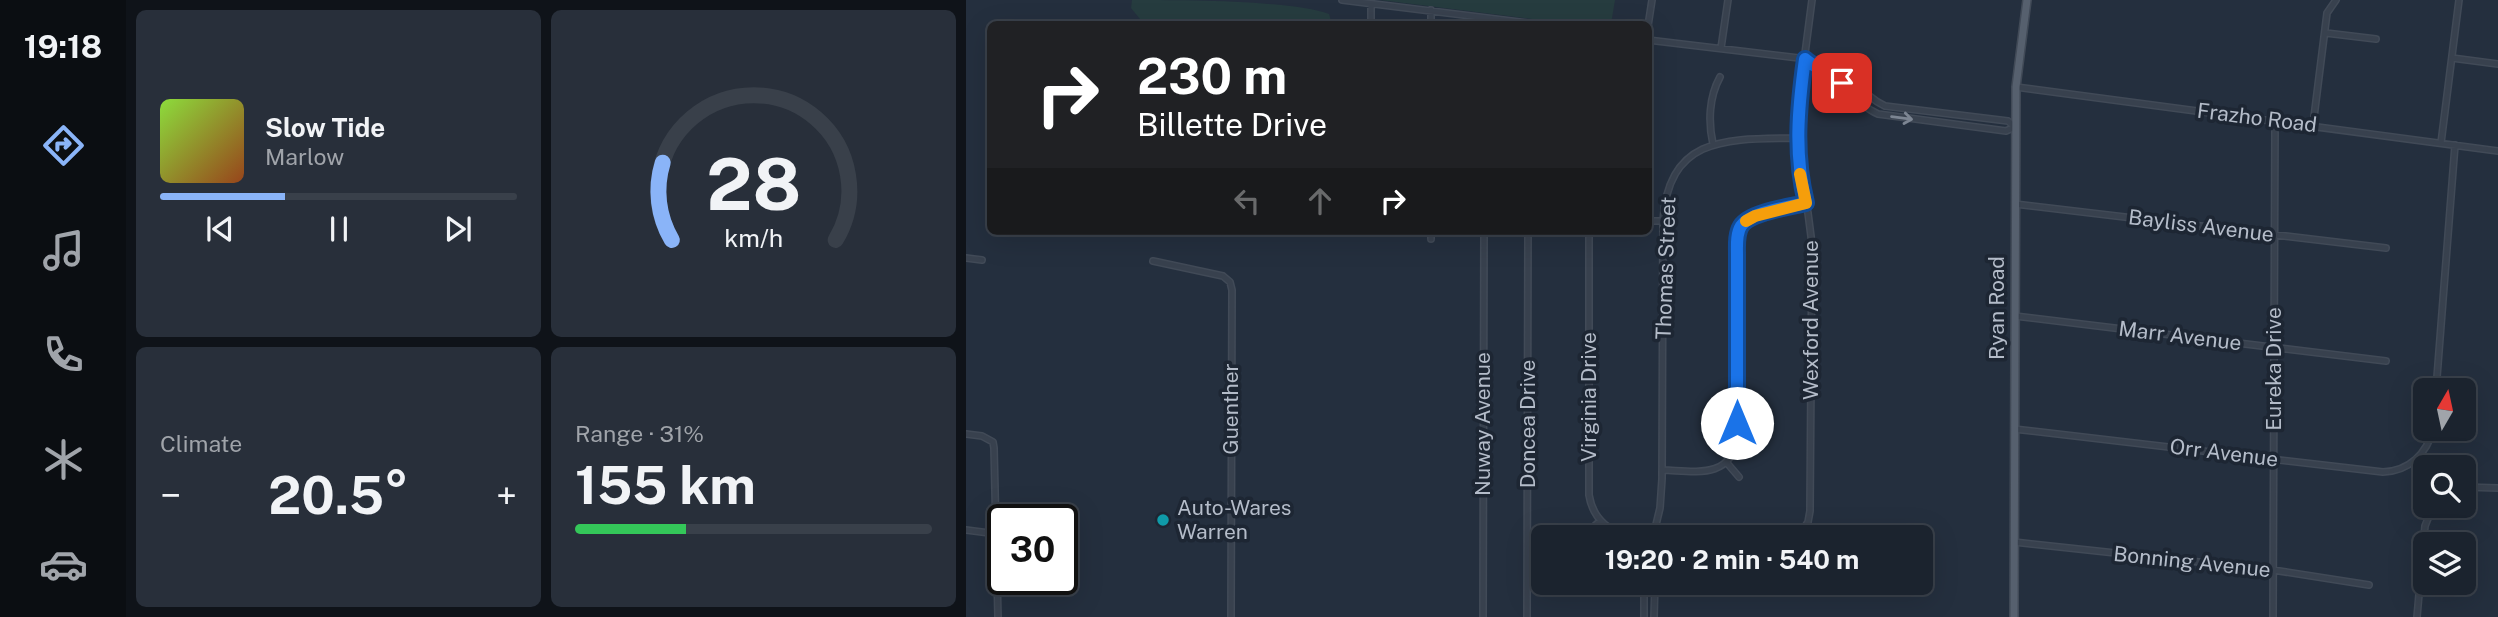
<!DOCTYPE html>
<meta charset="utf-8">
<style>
body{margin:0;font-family:"Public Sans",sans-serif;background:#282f3a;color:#f1f3f6;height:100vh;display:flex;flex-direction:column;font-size:26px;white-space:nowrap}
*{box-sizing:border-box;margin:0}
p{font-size:23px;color:#a0a4aa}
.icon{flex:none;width:38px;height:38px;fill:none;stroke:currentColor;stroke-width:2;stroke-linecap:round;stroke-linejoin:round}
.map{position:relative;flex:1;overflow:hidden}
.drawer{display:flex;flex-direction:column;gap:10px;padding:10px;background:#0f1319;width:840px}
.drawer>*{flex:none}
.banner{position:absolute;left:21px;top:21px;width:665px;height:214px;border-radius:10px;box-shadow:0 7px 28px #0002,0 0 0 2px #39404a;background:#202124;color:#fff;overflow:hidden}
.needle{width:46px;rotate:9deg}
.controls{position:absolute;left:1447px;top:378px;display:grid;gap:14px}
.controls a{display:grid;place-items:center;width:63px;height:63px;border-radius:10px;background:#1b232e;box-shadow:0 7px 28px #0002,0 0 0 2px #39404a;font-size:35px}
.speed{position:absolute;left:21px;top:504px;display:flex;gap:14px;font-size:35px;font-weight:700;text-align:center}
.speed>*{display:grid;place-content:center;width:91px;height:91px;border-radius:50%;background:#1b232e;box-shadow:0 7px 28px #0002,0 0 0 2px #39404a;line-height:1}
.speed .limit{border:4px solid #111;border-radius:10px;background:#fff;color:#111}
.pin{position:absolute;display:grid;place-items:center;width:60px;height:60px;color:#fff;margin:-30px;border-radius:14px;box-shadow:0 4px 10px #0006}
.me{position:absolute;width:77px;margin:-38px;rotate:0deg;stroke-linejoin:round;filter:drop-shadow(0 0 5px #0008)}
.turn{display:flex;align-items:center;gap:24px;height:147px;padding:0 35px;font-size:32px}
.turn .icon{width:91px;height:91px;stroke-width:2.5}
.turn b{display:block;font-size:49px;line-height:60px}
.lanes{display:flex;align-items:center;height:66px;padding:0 35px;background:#0003;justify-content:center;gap:35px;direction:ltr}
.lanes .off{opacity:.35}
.big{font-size:52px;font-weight:700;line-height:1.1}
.drawer .widget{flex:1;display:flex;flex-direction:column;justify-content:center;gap:10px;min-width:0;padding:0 24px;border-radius:10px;background:#282f3a}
.drawer .dial{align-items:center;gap:0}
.dial svg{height:182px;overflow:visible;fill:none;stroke:#39404a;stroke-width:7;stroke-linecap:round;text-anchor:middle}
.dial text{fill:#f1f3f6;stroke:none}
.song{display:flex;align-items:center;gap:21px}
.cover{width:84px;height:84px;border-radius:10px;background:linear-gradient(135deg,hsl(90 70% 55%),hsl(20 70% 35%))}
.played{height:7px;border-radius:4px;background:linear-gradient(90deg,#8ab4f8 35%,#39404a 35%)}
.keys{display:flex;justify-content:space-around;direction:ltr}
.heat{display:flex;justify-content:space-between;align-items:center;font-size:38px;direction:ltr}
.charge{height:10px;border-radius:5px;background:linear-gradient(90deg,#34c759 31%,#39404a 0)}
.drawer .tiles{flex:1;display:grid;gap:10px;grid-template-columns:repeat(2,1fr)}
.trip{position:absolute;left:565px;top:525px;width:402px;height:70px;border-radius:10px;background:#1b232e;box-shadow:0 7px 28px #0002,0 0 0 2px #39404a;font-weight:700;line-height:70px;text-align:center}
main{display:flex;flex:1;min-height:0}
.dock{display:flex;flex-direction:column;width:126px;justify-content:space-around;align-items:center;background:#0b0e12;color:#a0a4aa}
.dock .icon{width:49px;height:49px}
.dock .active{color:#8ab4f8}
.dock b{font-size:32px;color:#f1f3f6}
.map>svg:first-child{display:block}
</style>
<main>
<nav class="dock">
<b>19:18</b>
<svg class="icon active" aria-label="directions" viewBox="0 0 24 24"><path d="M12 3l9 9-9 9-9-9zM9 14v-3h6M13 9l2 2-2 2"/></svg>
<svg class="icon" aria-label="music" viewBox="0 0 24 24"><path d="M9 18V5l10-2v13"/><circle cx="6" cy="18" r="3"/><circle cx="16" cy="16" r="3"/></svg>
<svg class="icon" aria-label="phone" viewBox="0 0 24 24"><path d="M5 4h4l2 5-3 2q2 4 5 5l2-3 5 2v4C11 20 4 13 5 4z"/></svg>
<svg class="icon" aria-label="climate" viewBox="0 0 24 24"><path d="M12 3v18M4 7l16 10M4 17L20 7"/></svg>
<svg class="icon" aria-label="car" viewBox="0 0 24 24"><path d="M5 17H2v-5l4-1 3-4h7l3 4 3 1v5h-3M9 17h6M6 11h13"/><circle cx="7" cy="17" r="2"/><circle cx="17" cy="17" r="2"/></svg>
</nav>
<section class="drawer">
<div class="tiles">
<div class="widget">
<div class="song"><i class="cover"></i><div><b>Slow Tide</b><p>Marlow</p></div></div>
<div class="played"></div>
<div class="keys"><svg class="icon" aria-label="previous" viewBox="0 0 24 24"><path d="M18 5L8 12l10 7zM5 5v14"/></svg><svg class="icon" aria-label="pause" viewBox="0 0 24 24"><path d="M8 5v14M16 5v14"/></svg><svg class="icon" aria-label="next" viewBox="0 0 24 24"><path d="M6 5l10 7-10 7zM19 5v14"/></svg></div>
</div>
<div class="widget dial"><svg viewBox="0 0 100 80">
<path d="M14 69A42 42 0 1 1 86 69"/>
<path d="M14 69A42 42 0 0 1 10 35" stroke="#8ab4f8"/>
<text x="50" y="56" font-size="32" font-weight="700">28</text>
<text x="50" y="72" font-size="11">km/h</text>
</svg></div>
<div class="widget"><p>Climate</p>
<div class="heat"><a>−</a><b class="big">20.5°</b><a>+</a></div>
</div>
<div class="widget"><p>Range · 31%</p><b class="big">155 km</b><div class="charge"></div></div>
</div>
</section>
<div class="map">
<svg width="1532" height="617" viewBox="0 0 1532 617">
<rect width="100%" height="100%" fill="#242f3e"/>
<path fill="#263c3f" d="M166,0c45,0 161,0 197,14l3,10h-188l-13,-16z
M414,0h235l-4,24h-38z"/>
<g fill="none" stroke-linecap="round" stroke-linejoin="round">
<g stroke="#414a57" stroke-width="8">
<path id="minor" d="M376,0l194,24
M405,24v-20
M465,24v-14
M682,26l4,-26
M1360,33l50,6
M682,40l176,21c27,7 36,34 61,45l123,15 7,6
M755,48l7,-48
M1486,58l46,6
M839,59c7,7 17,8 25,13 18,13 27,33 48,42l128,17 9,-4
M1050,87l482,64
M1347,125l14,-112 9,-13
M1475,143l18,-143
M747,144c-5,-22 -4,-47 7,-67
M1049,204l371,44
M682,221h15
M465,231v8
M623,231v264c4,25 22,39 47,42
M0,258l16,2
M187,261l70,15 7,6 2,8 -1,327
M1049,316l371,45
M1470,390l19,-245
M1048,429l369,43c26,-1 44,-18 50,-43
M0,434l16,2 11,6 1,6 4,169
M1449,461l11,14
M761,463l12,14
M697,470c31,1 68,10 74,-32v-184c0,-8 -1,-20 4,-28 9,-14 49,-19 65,-23
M1498,487l34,1
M0,530l31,4
M624,530l10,-9
M687,537l7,-29 2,-29 1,-258c5,-86 66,-82 133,-83
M832,537l10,-15 2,-11 2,-267 -4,-31 -8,-33 -4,-42 2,-31 14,-107
M1048,542l259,28 96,15
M678,583v34
M517,617l1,-386
M561,617l1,-386
M688,617l1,-34
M1307,617l2,-497
M1451,617l8,-91 8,-20"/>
</g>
<g stroke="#414a57" stroke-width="10">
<path id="major" d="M1048,617l2,-530 11,-87"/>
</g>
<use href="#minor" stroke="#38414e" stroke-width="5"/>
<use href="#major" stroke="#56606e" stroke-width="7"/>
</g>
<defs><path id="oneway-shaft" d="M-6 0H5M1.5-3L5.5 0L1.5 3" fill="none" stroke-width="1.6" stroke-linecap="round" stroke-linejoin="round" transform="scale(1.75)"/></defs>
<use stroke="#7c8592" href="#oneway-shaft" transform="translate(936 118) rotate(7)"/>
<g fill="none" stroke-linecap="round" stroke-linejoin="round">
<g stroke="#114b97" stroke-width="18">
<path id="route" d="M771,423v-169c0,-8 -1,-20 4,-28 9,-14 48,-19 65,-23 -12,-49 -8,-94 -1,-144 11,10 23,12 37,24"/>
</g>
<use href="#route" stroke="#1a73e8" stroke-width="12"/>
<path stroke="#f59e0b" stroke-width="12" d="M780,221l9,-5 51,-13 -6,-29"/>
</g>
<circle fill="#0f9aa8" stroke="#1d2633" stroke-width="2.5" cx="197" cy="520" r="7"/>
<g text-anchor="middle" stroke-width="7" stroke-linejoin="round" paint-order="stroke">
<g font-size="21" fill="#b4bcc9" stroke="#1d2633">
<text transform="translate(1291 118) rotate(7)" y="7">Frazho Road</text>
<text transform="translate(1235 226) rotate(7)" y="7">Bayliss Avenue</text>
<text transform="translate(700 268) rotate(-88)" y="7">Thomas Street</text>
<text transform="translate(1031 308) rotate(-90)" y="7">Ryan Road</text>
<text transform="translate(845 320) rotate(-90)" y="7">Wexford Avenue</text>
<text transform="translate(1214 336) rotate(7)" y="7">Marr Avenue</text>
<text transform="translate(1308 369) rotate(-90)" y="7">Eureka Drive</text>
<text transform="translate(623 397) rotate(-90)" y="7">Virginia Drive</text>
<text transform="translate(265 409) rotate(-90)" y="7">Guenther</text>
<text transform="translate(517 424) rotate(-90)" y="7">Nuway Avenue</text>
<text transform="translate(562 424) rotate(-90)" y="7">Doncea Drive</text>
<text transform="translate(1258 453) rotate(7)" y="7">Orr Avenue</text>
<text transform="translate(1226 562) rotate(6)" y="7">Bonning Avenue</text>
</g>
<g font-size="21" fill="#b4bcc9" stroke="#1d2633" text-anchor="start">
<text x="211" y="515">Auto-Wares<tspan x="211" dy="24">Warren</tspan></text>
</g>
</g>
</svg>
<div class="controls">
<a><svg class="needle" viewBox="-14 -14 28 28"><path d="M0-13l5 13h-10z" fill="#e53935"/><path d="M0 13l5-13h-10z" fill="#a0a4aa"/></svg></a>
<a><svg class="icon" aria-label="search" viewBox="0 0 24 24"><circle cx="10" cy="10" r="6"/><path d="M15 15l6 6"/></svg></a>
<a><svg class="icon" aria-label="layers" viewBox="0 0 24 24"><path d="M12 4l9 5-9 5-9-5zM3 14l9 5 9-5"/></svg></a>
</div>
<div class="speed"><div class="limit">30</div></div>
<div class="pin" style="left:876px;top:83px;background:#d93025"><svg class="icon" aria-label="arrive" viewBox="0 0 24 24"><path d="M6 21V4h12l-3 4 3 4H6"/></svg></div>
<svg class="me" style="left:771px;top:423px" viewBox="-20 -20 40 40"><circle r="19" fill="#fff"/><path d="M0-13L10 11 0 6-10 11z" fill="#1a73e8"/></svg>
<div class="trip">19:20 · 2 min · 540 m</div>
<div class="banner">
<div class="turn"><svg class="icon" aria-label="right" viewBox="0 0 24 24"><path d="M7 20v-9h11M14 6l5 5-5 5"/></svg><div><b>230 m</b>Billette Drive</div></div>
<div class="lanes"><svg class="icon off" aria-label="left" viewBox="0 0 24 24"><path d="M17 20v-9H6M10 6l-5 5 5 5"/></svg><svg class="icon off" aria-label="ahead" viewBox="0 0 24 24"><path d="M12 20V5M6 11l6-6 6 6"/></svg><svg class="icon" aria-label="right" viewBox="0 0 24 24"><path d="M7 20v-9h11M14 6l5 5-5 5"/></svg></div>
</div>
</div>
</main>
